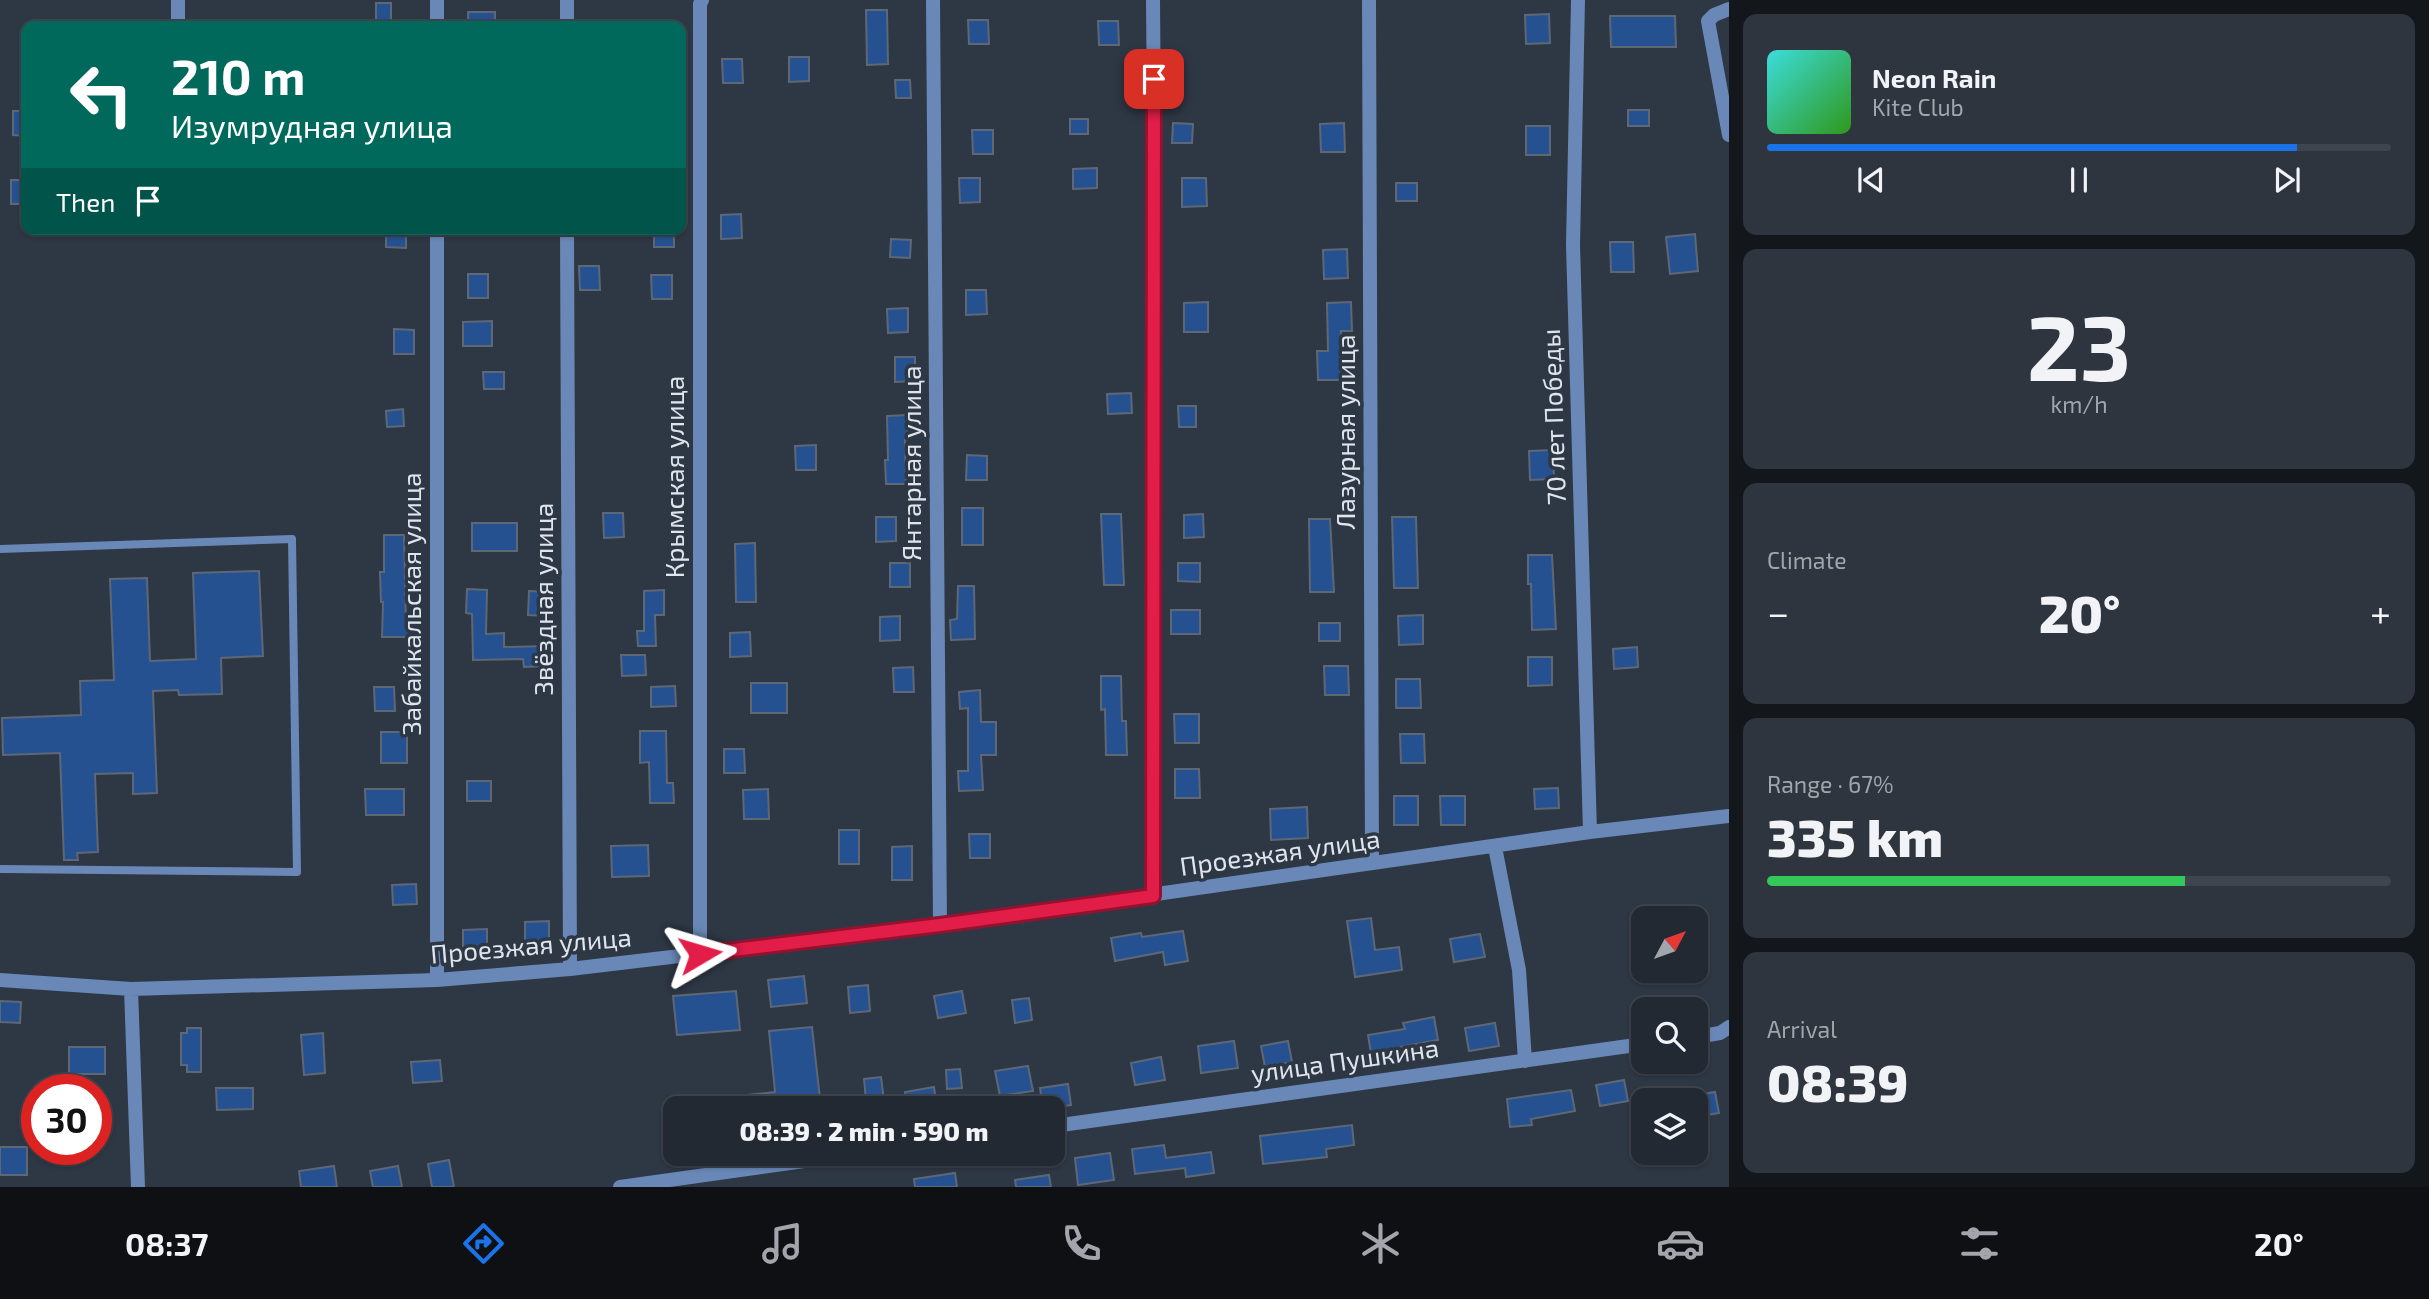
<!DOCTYPE html>
<meta charset="utf-8">
<style>
body{margin:0;font-family:"Exo 2",sans-serif;background:#2e353f;color:#f1f3f6;height:100vh;display:flex;flex-direction:column;font-size:26px;white-space:nowrap}
*{box-sizing:border-box;margin:0}
p{font-size:23px;color:#a2a6ac}
.icon{flex:none;width:38px;height:38px;fill:none;stroke:currentColor;stroke-width:2;stroke-linecap:round;stroke-linejoin:round}
.map{position:relative;flex:1;overflow:hidden}
.panel{display:flex;flex-direction:column;gap:14px;padding:14px;background:#13171c;width:700px}
.panel>*{flex:none}
.guide{position:absolute;left:21px;top:21px;width:665px;height:214px;border-radius:14px;box-shadow:0 2px 5px #0004,0 0 0 2px #3f454e;background:#00695c;color:#fff;overflow:hidden}
.needle{width:46px;rotate:49deg}
.fabs{position:absolute;left:1631px;top:906px;display:grid;gap:14px}
.fabs a{display:grid;place-items:center;width:77px;height:77px;border-radius:14px;background:#222933;box-shadow:0 2px 5px #0004,0 0 0 2px #3f454e;font-size:35px}
.speed{position:absolute;left:21px;top:1074px;display:flex;gap:14px;font-size:35px;font-weight:700;text-align:center}
.speed>*{display:grid;place-content:center;width:91px;height:91px;border-radius:50%;background:#222933;box-shadow:0 2px 5px #0004,0 0 0 2px #3f454e;line-height:1}
.speed .limit{border:10px solid #d22;background:#fff;color:#111}
.pin{position:absolute;display:grid;place-items:center;width:60px;height:60px;color:#fff;margin:-30px;border-radius:14px;box-shadow:0 4px 10px #0006}
.me{position:absolute;width:77px;margin:-38px;rotate:83deg;stroke-linejoin:round;filter:drop-shadow(0 0 5px #0008)}
.turn{display:flex;align-items:center;gap:24px;height:147px;padding:0 35px;font-size:32px}
.turn .icon{width:91px;height:91px;stroke-width:2.5}
.turn b{display:block;font-size:49px;line-height:60px}
.then{display:flex;align-items:center;height:66px;padding:0 35px;background:#0003;gap:14px;font-size:26px}
.big{font-size:52px;font-weight:800;line-height:1.1}
.panel .widget{flex:1;display:flex;flex-direction:column;justify-content:center;gap:10px;min-width:0;padding:0 24px;border-radius:14px;background:#2e353f}
.panel .dial{align-items:center;gap:0}
.dial b{font-size:91px;line-height:1}
.song{display:flex;align-items:center;gap:21px}
.cover{width:84px;height:84px;border-radius:10px;background:linear-gradient(135deg,hsl(180 70% 55%),hsl(110 70% 35%))}
.played{height:7px;border-radius:4px;background:linear-gradient(90deg,#1a73e8 85%,#3f454e 85%)}
.keys{display:flex;justify-content:space-around;direction:ltr}
.heat{display:flex;justify-content:space-between;align-items:center;font-size:38px;direction:ltr}
.charge{height:10px;border-radius:5px;background:linear-gradient(90deg,#34c759 67%,#3f454e 0)}
.trip{position:absolute;left:663px;top:1096px;width:402px;height:70px;border-radius:14px;background:#222933;box-shadow:0 2px 5px #0004,0 0 0 2px #3f454e;font-weight:800;line-height:70px;text-align:center}
.dock{display:flex;height:112px;justify-content:space-around;align-items:center;background:#0e1014;color:#a2a6ac}
.dock .icon{width:49px;height:49px}
.dock .active{color:#1a73e8}
.dock b{font-size:32px;color:#f1f3f6}
main{display:flex;flex:1;min-height:0}
.map>svg:first-child{display:block}
</style>
<main>
<div class="map">
<svg width="1729" height="1187" viewBox="0 0 1729 1187">
<rect width="100%" height="100%" fill="#2e3744"/>
<path fill="#255191" stroke="#5d6776" stroke-width="2" d="M376,3h15v19h-15z
M866,10h21l1,54 -21,1z
M468,12h27v14h-27z
M1549,14l1,29 -24,1 -1,-29z
M1610,16h65l1,31h-65z
M968,20h20l1,24h-20z
M1098,21h20l1,24h-20z
M789,57h20v24l-20,1z
M722,59h20l1,24h-20z
M895,80h15l1,18h-15z
M1628,110h21v16h-21z
M13,111h13v25l-13,-1z
M1070,119h18v15h-18z
M1173,123l20,1 -1,19h-20z
M1344,123l1,29h-24l-1,-28z
M1526,126h24v29h-24z
M972,130h21v24h-20z
M1097,168v20l-24,1v-20z
M959,178h21v24l-20,1z
M1182,178h24l1,28 -25,1z
M11,180h15v24h-15z
M1396,183h21v18h-21z
M741,214l1,24 -21,1v-24z
M386,229h20v19l-20,-1z
M654,229h20v18h-20z
M1695,234l3,37 -28,3 -4,-37z
M891,239l20,1 -1,18 -20,-1z
M1610,242h23l1,30h-23z
M1347,249l1,29 -24,1 -1,-29z
M579,266h20l1,24h-20z
M468,274h20v24h-20z
M651,275h21v24h-20z
M966,290h20l1,24 -21,1z
M1208,302v30h-24v-29z
M1351,302l1,29h-11l1,49h-24l-1,-29h11l-1,-48z
M908,308v24l-20,1 -1,-24z
M492,321v25h-29v-24z
M394,329l20,1v24h-20z
M895,357h20v24l-20,1z
M483,372h21v17h-20z
M1131,393l1,20 -24,1 -1,-20z
M1178,406h18v21h-17z
M403,409l1,17 -17,1 -1,-16z
M907,415l1,25h-3l1,44h-20l-1,-24h3l-1,-44z
M816,445v25h-20l-1,-24z
M1553,450l1,29 -24,1 -1,-29z
M967,455l20,1v24h-21z
M962,508h21v37h-21z
M603,513h20l1,24 -20,1z
M1101,514h20l3,71h-20z
M1203,514l1,23 -20,1v-23z
M876,517h20v24l-20,1z
M1392,517h24l2,71h-24z
M1309,519h21l4,73h-24z
M472,523h45v28h-45z
M384,535h20l2,87h4v15h-28l1,-35h-2l-1,-30h4z
M755,543l1,59h-20l-1,-58z
M1528,555h24l4,74 -24,1 -1,-46h-3z
M890,563h20v24h-20z
M1178,563h22v19l-22,-1z
M259,571l4,85 -42,2 1,36 -43,1 -1,-5 -25,1 4,102 -24,1v-21l-38,1 3,78 -21,1 1,7h-14l-4,-107 -57,2 -1,-37 79,-3 -1,-34 34,-1 -4,-101 37,-1 3,83 46,-2 -3,-86z
M958,586h16l1,53 -24,1 -1,-20 7,-1z
M467,589l20,1 -1,44 18,-1v14l43,-1 1,20 -24,1 -1,-8 -50,1 -1,-46 -6,-1z
M664,590v25h-9l1,31h-18l-1,-15h7v-40z
M529,591l20,1 -1,24 -20,-1z
M1171,610h29v24h-29z
M1423,615v29l-24,1 -1,-29z
M900,616v24l-20,1v-24z
M1319,623h21v18h-21z
M750,632l1,24 -21,1v-24z
M1637,647l1,20 -24,2 -1,-20z
M621,655h24l1,20 -24,1z
M1528,657h24v28l-24,1z
M1324,666h24l1,29h-24z
M913,667l1,25h-20l-1,-24z
M1101,676h20l1,45h4l1,34h-21l-1,-46 -4,1z
M1396,679h24l1,29h-25z
M751,683h36v30h-36z
M675,686l1,20 -25,1v-20z
M374,687h20l1,24h-20z
M980,690l1,32h15v33h-15l2,35 -24,1 -1,-20h10v-63l-8,1 -1,-17z
M1174,714h25v29h-24z
M640,731h26l1,52h6l1,20h-24l-1,-41 -9,1z
M381,732h26v31h-26z
M1400,734h24l1,29h-24z
M724,749h20l1,24h-21z
M1175,769h24l1,29h-25z
M467,781h24v20h-24z
M1558,788l1,20 -24,1 -1,-20z
M365,789h39v26h-38z
M768,789l1,30h-25l-1,-29z
M1394,796h24v29h-24z
M1440,796h25v29h-24z
M1307,807l1,31 -37,2 -1,-31z
M839,830h20v34h-20z
M969,834h21v24h-20z
M648,845l1,31 -37,1 -1,-31z
M912,846v34h-20v-33z
M416,884l1,20 -24,1 -1,-20z
M1371,918l4,32 24,-3 3,23 -47,7 -8,-56z
M549,921v20l-24,1v-20z
M487,929v20l-24,1v-20z
M1183,931l5,30 -23,4 -2,-13 -48,9 -4,-23 30,-5 1,4z
M1480,934l5,23 -31,5 -4,-23z
M804,976l3,27 -36,4 -3,-27z
M868,985l2,26 -20,2 -2,-26z
M736,991l4,39 -63,5 -4,-39z
M962,991l4,22 -28,5 -4,-22z
M1029,998l3,22 -17,3 -3,-23z
M0,1001l21,1 -1,21 -20,-1z
M1434,1017l4,23 -44,8 2,13 -23,4 -5,-30 37,-6 -2,-6z
M1495,1023l4,23 -30,5 -4,-23z
M812,1027l9,81h-120l-1,-8 75,-8 -6,-61z
M187,1028h14v44h-14v-7h-6v-32h6z
M323,1033l2,40 -21,2 -3,-40z
M1234,1041l4,27 -37,5 -3,-27z
M1288,1041l4,21 -27,5 -4,-21z
M69,1047h36v27h-36z
M1161,1057l4,23 -30,5 -4,-22z
M440,1060l2,21 -29,2 -2,-21z
M1028,1066l5,25 -33,5 -5,-25z
M960,1069l2,19 -15,1 -1,-19z
M881,1077l3,23 -18,1 -2,-22z
M1624,1080l4,21 -28,5 -4,-21z
M1068,1084l3,21 -28,3 -3,-20z
M934,1087l3,21h-29l-3,-16z
M216,1088h37v21l-36,1z
M1571,1090l4,21 -44,8 1,6 -22,2 -3,-28z
M1715,1092l4,21 -23,4v-22z
M1352,1125l2,20 -28,4 1,8 -64,7 -3,-28z
M1164,1145l2,13 45,-6 3,21 -28,4 -1,-9 -50,6 -3,-25z
M0,1147h27v28h-27z
M1110,1153l4,27 -36,5 -3,-27z
M449,1160l5,27h-22l-4,-23z
M334,1166l3,21h-36l-2,-16z
M398,1166l4,21h-29l-3,-16z
M955,1173l2,14h-42l-1,-8z
M1049,1175l2,12h-35l-1,-7z"/>
<g fill="none" stroke-linecap="round" stroke-linejoin="round">
<path stroke="#6988b7" stroke-width="8" d="M0,549l292,-10 5,333 -297,-3"/>
<path stroke="#6988b7" stroke-width="14" d="M178,0v26
M567,0v26
M933,0l7,925
M1153,0l2,237 -2,659
M1369,0l3,863
M1578,0l-5,245 17,587
M1729,9l-15,6 -6,6 21,114
M437,26v-26
M567,229l3,740
M1495,847l24,123 6,91
M700,954v-950l2,-4
M0,980l131,9 306,-9 133,-11 370,-44 650,-93 139,-16
M437,980v-751
M131,989l7,198
M1696,1037l24,-4 9,-6
M1054,1126l589,-82
M620,1187l242,-34"/>
</g>
<g fill="none" stroke-linecap="round" stroke-linejoin="round">
<g stroke="#92132f" stroke-width="18">
<path id="route" d="M700,954l240,-29 213,-29 1,-817"/>
</g>
<use href="#route" stroke="#e11d48" stroke-width="12"/>
</g>
<g text-anchor="middle" stroke-width="7" stroke-linejoin="round" paint-order="stroke">
<g font-size="26" fill="#dfe5ed" stroke="#2e3744">
<text transform="translate(1554 417) rotate(-92)" y="9">70 лет Победы</text>
<text transform="translate(1346 432) rotate(-90)" y="9">Лазурная улица</text>
<text transform="translate(912 463) rotate(-90)" y="9">Янтарная улица</text>
<text transform="translate(675 477) rotate(-90)" y="9">Крымская улица</text>
<text transform="translate(544 599) rotate(-90)" y="9">Звёздная улица</text>
<text transform="translate(412 604) rotate(-90)" y="9">Забайкальская улица</text>
<text transform="translate(1280 853) rotate(-8)" y="9">Проезжая улица</text>
<text transform="translate(531 946) rotate(-5)" y="9">Проезжая улица</text>
<text transform="translate(1345 1061) rotate(-8)" y="9">улица Пушкина</text>
</g>
</g>
</svg>
<div class="fabs">
<a><svg class="needle" viewBox="-14 -14 28 28"><path d="M0-13l5 13h-10z" fill="#e53935"/><path d="M0 13l5-13h-10z" fill="#a2a6ac"/></svg></a>
<a><svg class="icon" aria-label="search" viewBox="0 0 24 24"><circle cx="10" cy="10" r="6"/><path d="M15 15l6 6"/></svg></a>
<a><svg class="icon" aria-label="layers" viewBox="0 0 24 24"><path d="M12 4l9 5-9 5-9-5zM3 14l9 5 9-5"/></svg></a>
</div>
<div class="speed"><div class="limit">30</div></div>
<div class="pin" style="left:1154px;top:79px;background:#d93025"><svg class="icon" aria-label="arrive" viewBox="0 0 24 24"><path d="M6 21V4h12l-3 4 3 4H6"/></svg></div>
<svg class="me" style="left:700px;top:954px" viewBox="-20 -20 40 40"><path d="M0-17L14 15 0 8-14 15z" fill="#e11d48" stroke="#fff" stroke-width="4"/></svg>
<div class="trip">08:39 · 2 min · 590 m</div>
<div class="guide">
<div class="turn"><svg class="icon" aria-label="left" viewBox="0 0 24 24"><path d="M17 20v-9H6M10 6l-5 5 5 5"/></svg><div><b>210 m</b>Изумрудная улица</div></div>
<div class="then">Then<svg class="icon" aria-label="arrive" viewBox="0 0 24 24"><path d="M6 21V4h12l-3 4 3 4H6"/></svg></div>
</div>
</div>
<section class="panel">
<div class="widget">
<div class="song"><i class="cover"></i><div><b>Neon Rain</b><p>Kite Club</p></div></div>
<div class="played"></div>
<div class="keys"><svg class="icon" aria-label="previous" viewBox="0 0 24 24"><path d="M18 5L8 12l10 7zM5 5v14"/></svg><svg class="icon" aria-label="pause" viewBox="0 0 24 24"><path d="M8 5v14M16 5v14"/></svg><svg class="icon" aria-label="next" viewBox="0 0 24 24"><path d="M6 5l10 7-10 7zM19 5v14"/></svg></div>
</div>
<div class="widget dial"><b>23</b><p>km/h</p></div>
<div class="widget"><p>Climate</p>
<div class="heat"><a>−</a><b class="big">20°</b><a>+</a></div>
</div>
<div class="widget"><p>Range · 67%</p><b class="big">335 km</b><div class="charge"></div></div>
<div class="widget"><p>Arrival</p><b class="big">08:39</b></div>
</section>
</main>
<nav class="dock">
<b>08:37</b>
<svg class="icon active" aria-label="directions" viewBox="0 0 24 24"><path d="M12 3l9 9-9 9-9-9zM9 14v-3h6M13 9l2 2-2 2"/></svg>
<svg class="icon" aria-label="music" viewBox="0 0 24 24"><path d="M9 18V5l10-2v13"/><circle cx="6" cy="18" r="3"/><circle cx="16" cy="16" r="3"/></svg>
<svg class="icon" aria-label="phone" viewBox="0 0 24 24"><path d="M5 4h4l2 5-3 2q2 4 5 5l2-3 5 2v4C11 20 4 13 5 4z"/></svg>
<svg class="icon" aria-label="climate" viewBox="0 0 24 24"><path d="M12 3v18M4 7l16 10M4 17L20 7"/></svg>
<svg class="icon" aria-label="car" viewBox="0 0 24 24"><path d="M5 17H2v-5l4-1 3-4h7l3 4 3 1v5h-3M9 17h6M6 11h13"/><circle cx="7" cy="17" r="2"/><circle cx="17" cy="17" r="2"/></svg>
<svg class="icon" aria-label="filters" viewBox="0 0 24 24"><path d="M4 7h16M4 17h16"/><circle cx="9" cy="7" r="2"/><circle cx="15" cy="17" r="2"/></svg>
<b>20°</b>
</nav>
